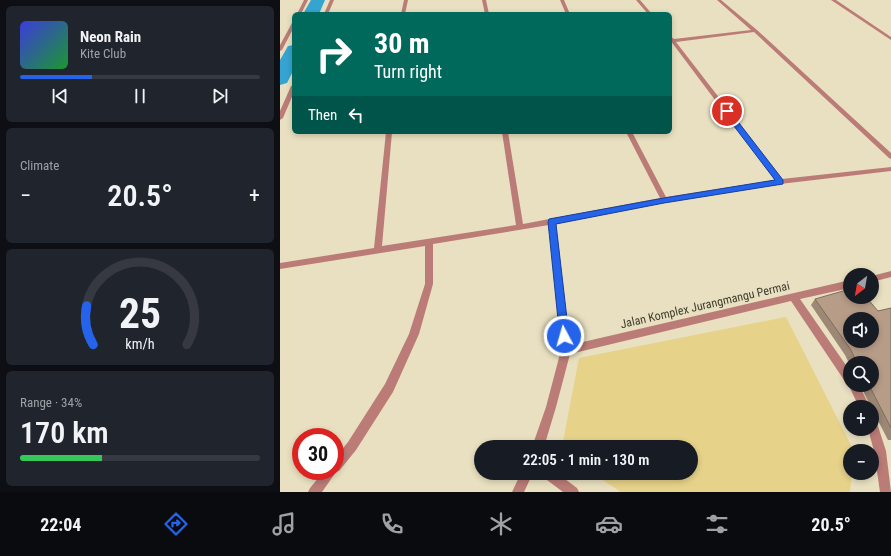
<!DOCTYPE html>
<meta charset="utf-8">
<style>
body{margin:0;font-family:"Roboto Condensed",sans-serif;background:#20242c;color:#f1f3f6;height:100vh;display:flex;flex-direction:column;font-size:15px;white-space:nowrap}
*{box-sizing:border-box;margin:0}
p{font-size:13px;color:#9ea1a6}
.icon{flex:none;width:22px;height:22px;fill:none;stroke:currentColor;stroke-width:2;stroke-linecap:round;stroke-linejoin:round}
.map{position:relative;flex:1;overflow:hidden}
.side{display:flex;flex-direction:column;gap:6px;padding:6px;background:#0d0f14;width:280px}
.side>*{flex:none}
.top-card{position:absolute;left:12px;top:12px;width:380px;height:122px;border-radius:6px;box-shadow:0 2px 6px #0003;background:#00695c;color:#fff;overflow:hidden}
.needle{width:26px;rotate:211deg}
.tools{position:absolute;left:563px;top:268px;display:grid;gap:8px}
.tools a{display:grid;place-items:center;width:36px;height:36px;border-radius:50%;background:#171b24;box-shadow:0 2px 6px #0003;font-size:20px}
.speed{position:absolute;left:12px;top:428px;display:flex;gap:8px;font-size:20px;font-weight:700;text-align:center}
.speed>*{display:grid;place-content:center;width:52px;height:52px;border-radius:50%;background:#171b24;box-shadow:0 2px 6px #0003;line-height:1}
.speed .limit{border:6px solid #d22;background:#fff;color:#111}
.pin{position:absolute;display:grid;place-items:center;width:34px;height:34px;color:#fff;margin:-17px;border:2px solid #fff;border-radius:50%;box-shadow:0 1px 4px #0007}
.me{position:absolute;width:44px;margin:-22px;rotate:354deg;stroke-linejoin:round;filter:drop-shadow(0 0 3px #0008)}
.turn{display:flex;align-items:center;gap:14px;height:84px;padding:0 16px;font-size:18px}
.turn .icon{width:52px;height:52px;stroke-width:2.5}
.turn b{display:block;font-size:28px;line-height:34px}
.then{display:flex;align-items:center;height:38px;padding:0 16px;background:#0003;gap:8px;font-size:15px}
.big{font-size:30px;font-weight:600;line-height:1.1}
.side .tile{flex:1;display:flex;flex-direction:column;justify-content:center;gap:6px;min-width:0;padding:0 14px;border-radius:6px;background:#20242c}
.side .dial{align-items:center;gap:0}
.dial svg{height:104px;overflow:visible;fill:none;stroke:#363941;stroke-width:7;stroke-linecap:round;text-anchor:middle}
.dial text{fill:#f1f3f6;stroke:none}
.song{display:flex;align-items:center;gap:12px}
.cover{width:48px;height:48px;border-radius:6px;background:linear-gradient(135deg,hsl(240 70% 55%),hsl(130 70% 35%))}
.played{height:4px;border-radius:2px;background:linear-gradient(90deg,#2563eb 30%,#363941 30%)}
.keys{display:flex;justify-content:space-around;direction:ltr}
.heat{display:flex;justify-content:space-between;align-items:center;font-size:22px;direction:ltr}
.charge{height:6px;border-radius:3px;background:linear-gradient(90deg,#34c759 34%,#363941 0)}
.trip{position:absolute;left:194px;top:440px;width:224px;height:40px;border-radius:20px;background:#171b24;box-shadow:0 2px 6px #0003;font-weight:600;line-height:40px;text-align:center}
.tab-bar{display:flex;height:64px;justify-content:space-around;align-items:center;background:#090b0e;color:#9ea1a6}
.tab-bar .icon{width:28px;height:28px}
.tab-bar .on{color:#2563eb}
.tab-bar b{font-size:18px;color:#f1f3f6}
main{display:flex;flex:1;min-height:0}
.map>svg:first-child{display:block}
</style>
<main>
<section class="side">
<div class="tile">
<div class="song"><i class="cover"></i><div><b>Neon Rain</b><p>Kite Club</p></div></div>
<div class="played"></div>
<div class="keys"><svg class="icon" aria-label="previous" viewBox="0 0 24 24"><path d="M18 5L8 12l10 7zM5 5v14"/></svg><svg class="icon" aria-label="pause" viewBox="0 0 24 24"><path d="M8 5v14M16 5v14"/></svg><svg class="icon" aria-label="next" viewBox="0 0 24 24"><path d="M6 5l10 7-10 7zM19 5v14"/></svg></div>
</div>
<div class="tile"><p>Climate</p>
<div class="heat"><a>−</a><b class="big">20.5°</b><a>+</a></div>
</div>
<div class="tile dial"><svg viewBox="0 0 100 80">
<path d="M14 69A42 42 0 1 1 86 69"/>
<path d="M14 69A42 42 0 0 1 9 39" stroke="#2563eb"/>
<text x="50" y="56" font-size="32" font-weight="700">25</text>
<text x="50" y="72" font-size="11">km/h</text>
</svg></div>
<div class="tile"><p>Range · 34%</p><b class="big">170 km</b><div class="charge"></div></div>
</section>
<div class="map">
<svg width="611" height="492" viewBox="0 0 611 492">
<rect width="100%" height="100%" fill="#e8e0c0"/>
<path fill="#e6d289" d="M506,317l68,134h-4v22h2l-2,19h-229l-29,-19h99v-26h-129l17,-89z"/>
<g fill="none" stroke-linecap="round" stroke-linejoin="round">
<path fill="#36a4d1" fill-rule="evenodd" d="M31,0h14l-6,14h-16z
M14,45v24l-7,14 -7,2v-25l8,-14z"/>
<path fill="#bb7c77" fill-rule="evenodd" d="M24,0h4l-7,14h-4z
M50,0h4l-6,14h-4z
M124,0h4l-3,14h-4z
M202,0h4l3,14h-4z
M280,0h4l6,14h-4z
M356,0h4l12,14h-4z
M437,0h4l36,30 134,123v6l-2,-1 -135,-126 -78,10 106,137 109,-12v4l-111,13 -116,19 -108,21 14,121 280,-65v8l-50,11 50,72v14h9l11,22h-11l-11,-23 -2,-1 -55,-82 -221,53 -14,53 -12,40h-12l14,-40 15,-57 -12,-125 -116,19v40l-14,50 -26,58 -37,58 -17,21 -3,1 -14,20h-14l2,-4 14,-17h11v-13l13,-16 37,-58 24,-50 16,-50v-38l-145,23v-6l94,-15 12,-116h6l-10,114 134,-21 -14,-93h6l15,92 137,-26 -34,-66h6l34,65 109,-17 -105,-140v-4l4,3 77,-9z
M551,0h5l55,37v3z
M14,22v5l-12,23 -2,1v-6l12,-22z
M14,84v8l-11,26 -3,2v-9l11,-25z
M611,271v6l-19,5v-6z
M592,419l4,1 10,31 5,41h-11l-6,-41 -6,-22h4z
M241,473h12l-9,19h-12z
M261,473h16l20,15 2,4h-16l-20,-15z"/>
</g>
<path fill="#9d8775" d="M535,299l63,12 13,-3v132h-3l-16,-31v-2h-1l-11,-22h12v-22h-22v2l-5,-10 -34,-50z"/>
<path fill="#b79d88" stroke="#806e5f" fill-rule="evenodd" d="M570,289v8h16l12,14 13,-3v120l-22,-43h3v-22h-15l-6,-13 -36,-51zM570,319h22v22h-22z"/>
<path fill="#2563eb" stroke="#184099" d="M444,110h5l54,70v4l-119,19 -108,21 13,112 -1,3 -4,2 -4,-2 -12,-117 1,-3 115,-21 111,-18 -51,-67z"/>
<g text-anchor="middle" stroke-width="3" stroke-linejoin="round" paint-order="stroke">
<g font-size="12" fill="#3f3c2f" stroke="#e8e0c0">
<text transform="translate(425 305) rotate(-13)" y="4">Jalan Komplex Jurangmangu Permai</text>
</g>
</g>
</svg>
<div class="tools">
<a><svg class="needle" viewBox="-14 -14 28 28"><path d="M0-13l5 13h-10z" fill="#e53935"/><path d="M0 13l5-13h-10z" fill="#9ea1a6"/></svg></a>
<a><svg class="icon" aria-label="sound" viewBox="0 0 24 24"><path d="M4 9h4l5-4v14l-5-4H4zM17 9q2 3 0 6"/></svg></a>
<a><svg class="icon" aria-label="search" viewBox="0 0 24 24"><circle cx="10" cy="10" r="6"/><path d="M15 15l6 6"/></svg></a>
<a>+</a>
<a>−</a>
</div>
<div class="speed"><div class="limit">30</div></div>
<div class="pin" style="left:447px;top:111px;background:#d93025"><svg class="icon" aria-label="arrive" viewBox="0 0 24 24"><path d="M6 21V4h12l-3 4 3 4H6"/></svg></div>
<svg class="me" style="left:284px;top:336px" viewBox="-20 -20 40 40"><circle r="17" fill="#2563eb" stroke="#fff" stroke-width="3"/><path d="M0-11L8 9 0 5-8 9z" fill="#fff"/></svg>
<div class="trip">22:05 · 1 min · 130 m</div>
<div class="top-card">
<div class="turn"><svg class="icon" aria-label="right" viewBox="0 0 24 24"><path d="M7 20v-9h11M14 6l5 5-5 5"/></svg><div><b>30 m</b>Turn right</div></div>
<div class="then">Then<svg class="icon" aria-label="left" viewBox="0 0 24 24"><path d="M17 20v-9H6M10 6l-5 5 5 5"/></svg></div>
</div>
</div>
</main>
<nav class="tab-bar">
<b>22:04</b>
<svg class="icon on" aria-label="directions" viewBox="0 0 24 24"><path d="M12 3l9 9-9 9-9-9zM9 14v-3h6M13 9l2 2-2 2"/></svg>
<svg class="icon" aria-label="music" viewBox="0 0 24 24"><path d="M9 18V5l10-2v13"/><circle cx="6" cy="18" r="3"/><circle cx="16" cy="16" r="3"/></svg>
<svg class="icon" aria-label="phone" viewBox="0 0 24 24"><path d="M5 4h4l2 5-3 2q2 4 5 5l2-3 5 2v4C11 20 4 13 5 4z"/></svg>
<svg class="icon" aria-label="climate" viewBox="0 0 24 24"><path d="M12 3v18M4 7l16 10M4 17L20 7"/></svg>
<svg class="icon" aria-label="car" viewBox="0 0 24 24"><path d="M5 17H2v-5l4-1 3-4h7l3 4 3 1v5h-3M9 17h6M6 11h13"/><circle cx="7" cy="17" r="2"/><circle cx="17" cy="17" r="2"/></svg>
<svg class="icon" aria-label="filters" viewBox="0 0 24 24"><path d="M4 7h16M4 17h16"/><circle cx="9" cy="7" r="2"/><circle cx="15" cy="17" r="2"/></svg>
<b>20.5°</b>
</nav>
